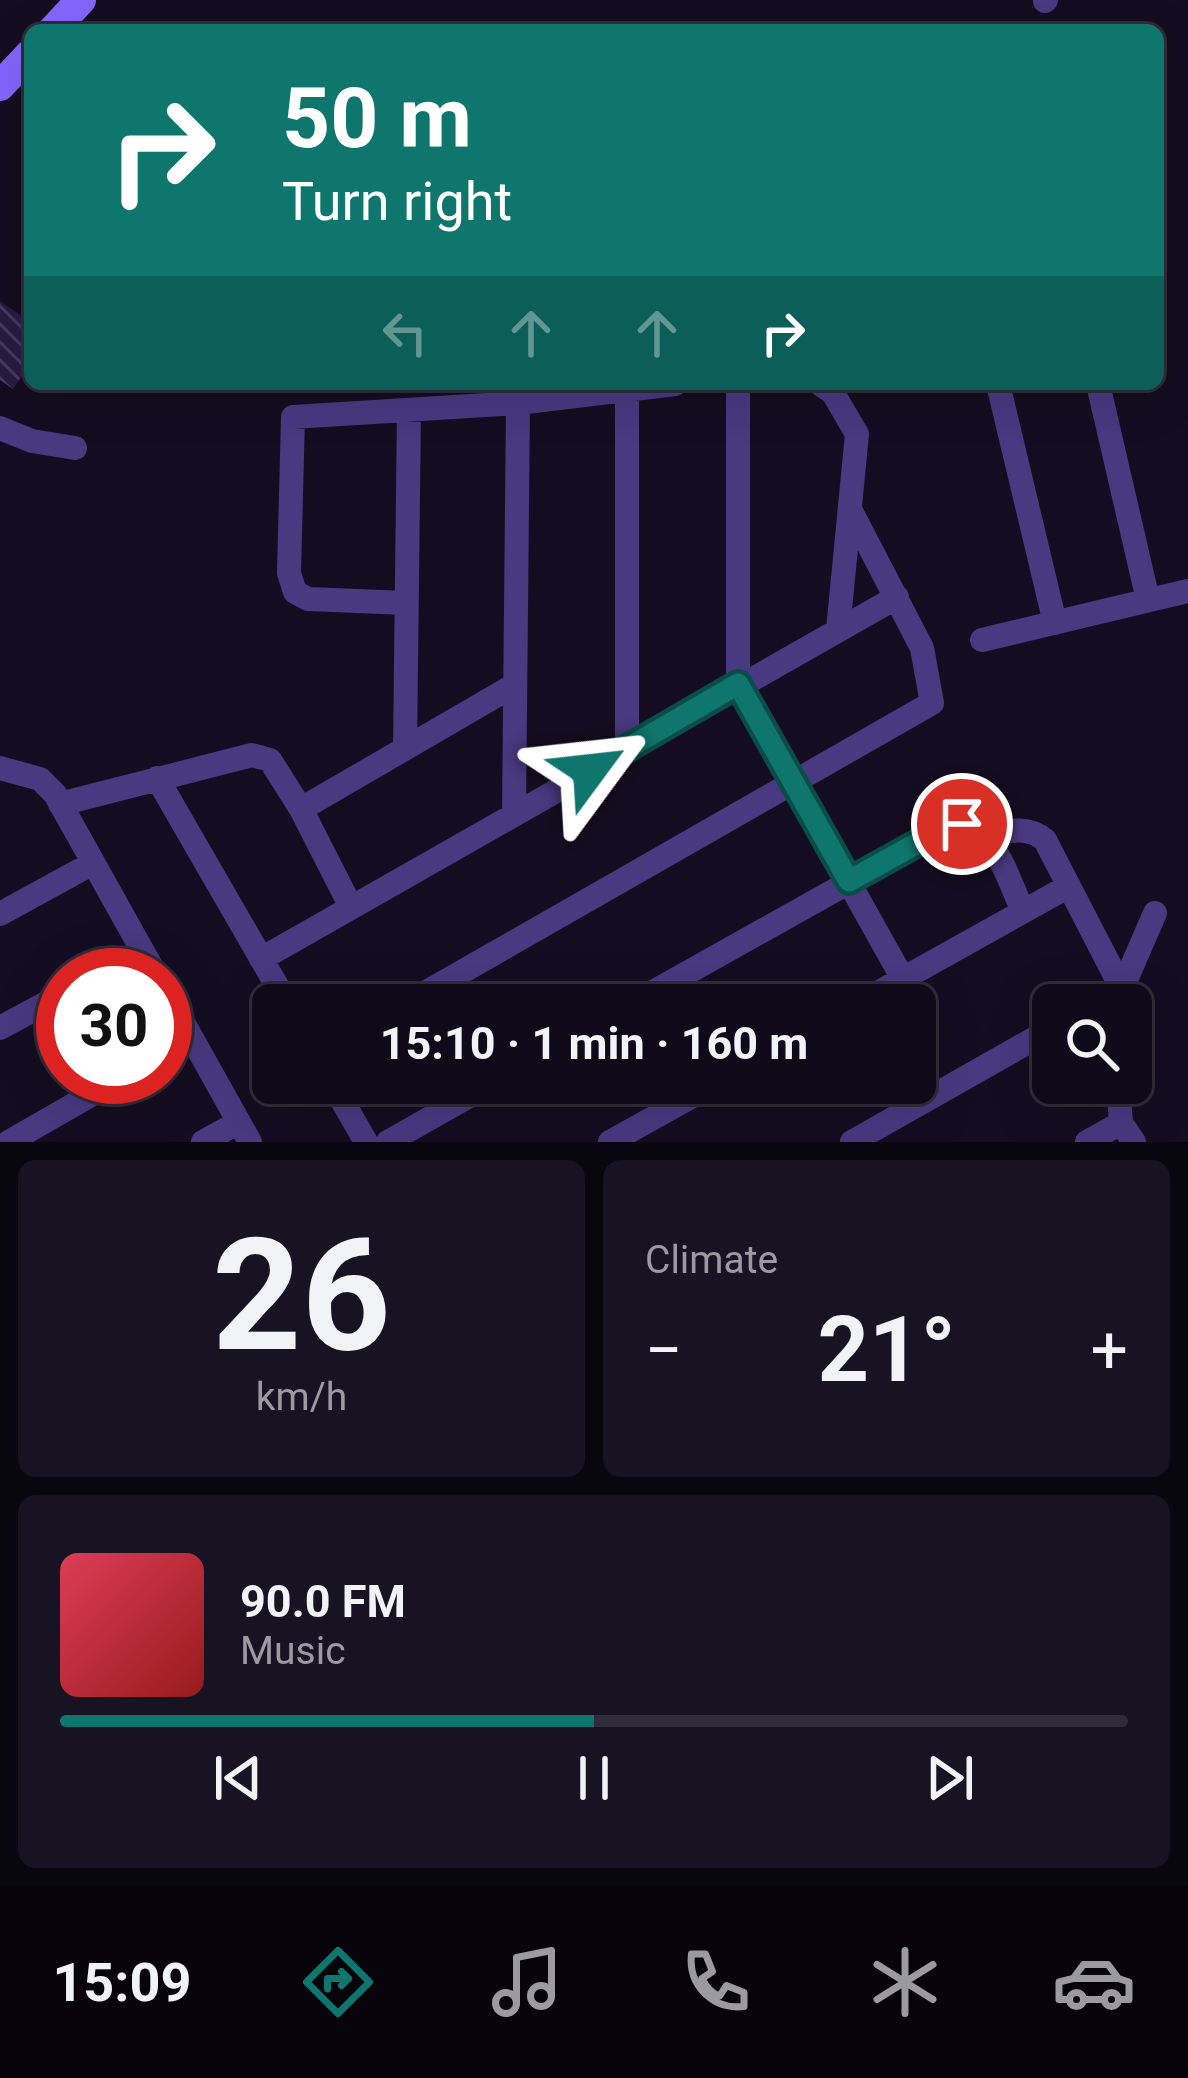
<!DOCTYPE html>
<meta charset="utf-8">
<style>
body{margin:0;font-family:Roboto,sans-serif;background:#181322;color:#f1f3f6;height:100vh;display:flex;flex-direction:column;font-size:45px;white-space:nowrap}
*{box-sizing:border-box;margin:0}
p{font-size:39px;color:#9b9aa2}
.icon{flex:none;width:66px;height:66px;fill:none;stroke:currentColor;stroke-width:2;stroke-linecap:round;stroke-linejoin:round}
.map{position:relative;height:1142px;overflow:hidden}
.sheet{display:flex;flex-direction:column;gap:18px;padding:18px;background:#08060e;flex:1}
.sheet>*{flex:none}
.guide{position:absolute;left:24px;top:24px;width:1140px;height:366px;border-radius:18px;box-shadow:0 12px 48px #0002,0 0 0 3px #2f2b38;background:#0f766e;color:#fff;overflow:hidden}
.fabs{position:absolute;left:1032px;top:984px;display:grid;gap:24px}
.fabs a{display:grid;place-items:center;width:120px;height:120px;border-radius:18px;background:#0f0a19;box-shadow:0 12px 48px #0002,0 0 0 3px #2f2b38;font-size:60px}
.speed{position:absolute;left:36px;top:948px;display:flex;gap:24px;font-size:60px;font-weight:700;text-align:center}
.speed>*{display:grid;place-content:center;width:156px;height:156px;border-radius:50%;background:#0f0a19;box-shadow:0 12px 48px #0002,0 0 0 3px #2f2b38;line-height:1}
.speed .limit{border:18px solid #d22;background:#fff;color:#111}
.pin{position:absolute;display:grid;place-items:center;width:102px;height:102px;color:#fff;margin:-51px;border:6px solid #fff;border-radius:50%;box-shadow:0 3px 12px #0007}
.me{position:absolute;width:132px;margin:-66px;rotate:60deg;stroke-linejoin:round;filter:drop-shadow(0 0 9px #0008)}
.turn{display:flex;align-items:center;gap:42px;height:252px;padding:0 60px;font-size:54px}
.turn .icon{width:156px;height:156px;stroke-width:2.5}
.turn b{display:block;font-size:84px;line-height:102px}
.lanes{display:flex;align-items:center;height:114px;padding:0 60px;background:#0003;justify-content:center;gap:60px;direction:ltr}
.lanes .off{opacity:.35}
.big{font-size:90px;font-weight:700;line-height:1.1}
.sheet .tile{flex:1;display:flex;flex-direction:column;justify-content:center;gap:18px;min-width:0;padding:0 42px;border-radius:18px;background:#181322}
.sheet .dial{align-items:center;gap:0}
.dial b{font-size:156px;line-height:1}
.song{display:flex;align-items:center;gap:36px}
.cover{width:144px;height:144px;border-radius:18px;background:linear-gradient(135deg,hsl(350 70% 55%),hsl(0 70% 35%))}
.played{height:12px;border-radius:6px;background:linear-gradient(90deg,#0f766e 50%,#2f2b38 50%)}
.keys{display:flex;justify-content:space-around;direction:ltr}
.heat{display:flex;justify-content:space-between;align-items:center;font-size:66px;direction:ltr}
.sheet .tiles{flex:1;display:grid;gap:18px;grid-template-columns:1fr 1fr}
.tile:last-child{grid-column:span 2}
.trip{position:absolute;left:252px;top:984px;width:684px;height:120px;border-radius:18px;background:#0f0a19;box-shadow:0 12px 48px #0002,0 0 0 3px #2f2b38;font-weight:700;line-height:120px;text-align:center}
.menu{display:flex;height:192px;justify-content:space-around;align-items:center;background:#06040a;color:#9b9aa2}
.menu .icon{width:84px;height:84px}
.menu .current{color:#0f766e}
.menu b{font-size:54px;color:#f1f3f6}
.map>svg:first-child{display:block}
</style>
<div class="map">
<svg width="1188" height="1142" viewBox="0 0 1188 1142">
<defs>
<pattern id="building-back-hatch" width="6" height="6" patternUnits="userSpaceOnUse" patternTransform="scale(3)"><rect width="6" height="6" fill="#291a42"/><path d="M-1 5l2 2M0 0l6 6M5-1l2 2" fill="none" stroke="#473a5e"/></pattern>
</defs>
<rect width="100%" height="100%" fill="#140d21"/>
<path fill="url(#building-back-hatch)" d="M0,301l30,21v42l-17,25 -13,-9z"/>
<g fill="none" stroke-linecap="round" stroke-linejoin="round">
<path stroke="#483980" stroke-width="24" d="M1045,1l1,-1
M738,384v300l165,295
M820,384l13,9 24,41 -19,196
M998,384l57,239
M1098,384l50,216
M627,390v358
M0,428l32,13 43,7
M406,603l-98,-4 -13,-7 -6,-19 4,-156 225,-14 157,-19
M982,640l206,-49
M405,748l4,-338
M0,768l40,11 15,15 101,181
M157,778l131,227
M60,804l192,-49 18,5 31,49 50,98
M301,809l212,-123
M514,813l4,-410
M986,835c21,-4 42,-10 59,5l77,149 -1,16
M0,914l93,-51
M261,959l636,-362
M97,975l45,-25
M165,990l85,152
M404,1005l528,-302 -10,-55 -71,-137
M630,1005l321,-180c44,-2 56,53 72,86
M856,1005l213,-119
M1094,1005l28,-16 33,-76
M0,1028l63,-34
M165,1052l26,-15
M332,1083l34,59
M1118,1083l3,40 13,19
M9,1142l113,-65
M203,1142l36,-20
M388,1142l104,-59
M610,1142l106,-59
M852,1142l201,-114
M1087,1142l34,-19"/>
<path stroke="#8466fd" stroke-width="30" d="M53,30l28,-30
M0,86l30,-32"/>
</g>
<g fill="none" stroke-linecap="round" stroke-linejoin="round">
<g stroke="#0a4d48" stroke-width="30">
<path id="route" d="M590,770l148,-86 111,197 101,-56 12,-1"/>
</g>
<use href="#route" stroke="#0f766e" stroke-width="21"/>
</g>
</svg>
<div class="fabs">
<a><svg class="icon" aria-label="search" viewBox="0 0 24 24"><circle cx="10" cy="10" r="6"/><path d="M15 15l6 6"/></svg></a>
</div>
<div class="speed"><div class="limit">30</div></div>
<div class="pin" style="left:962px;top:824px;background:#d93025"><svg class="icon" aria-label="arrive" viewBox="0 0 24 24"><path d="M6 21V4h12l-3 4 3 4H6"/></svg></div>
<svg class="me" style="left:590px;top:770px" viewBox="-20 -20 40 40"><path d="M0-17L14 15 0 8-14 15z" fill="#0f766e" stroke="#fff" stroke-width="4"/></svg>
<div class="trip">15:10 · 1 min · 160 m</div>
<div class="guide">
<div class="turn"><svg class="icon" aria-label="right" viewBox="0 0 24 24"><path d="M7 20v-9h11M14 6l5 5-5 5"/></svg><div><b>50 m</b>Turn right</div></div>
<div class="lanes"><svg class="icon off" aria-label="left" viewBox="0 0 24 24"><path d="M17 20v-9H6M10 6l-5 5 5 5"/></svg><svg class="icon off" aria-label="ahead" viewBox="0 0 24 24"><path d="M12 20V5M6 11l6-6 6 6"/></svg><svg class="icon off" aria-label="ahead" viewBox="0 0 24 24"><path d="M12 20V5M6 11l6-6 6 6"/></svg><svg class="icon" aria-label="right" viewBox="0 0 24 24"><path d="M7 20v-9h11M14 6l5 5-5 5"/></svg></div>
</div>
</div>
<section class="sheet">
<div class="tiles">
<div class="tile dial"><b>26</b><p>km/h</p></div>
<div class="tile"><p>Climate</p>
<div class="heat"><a>−</a><b class="big">21°</b><a>+</a></div>
</div>
<div class="tile">
<div class="song"><i class="cover"></i><div><b>90.0 FM</b><p>Music</p></div></div>
<div class="played"></div>
<div class="keys"><svg class="icon" aria-label="previous" viewBox="0 0 24 24"><path d="M18 5L8 12l10 7zM5 5v14"/></svg><svg class="icon" aria-label="pause" viewBox="0 0 24 24"><path d="M8 5v14M16 5v14"/></svg><svg class="icon" aria-label="next" viewBox="0 0 24 24"><path d="M6 5l10 7-10 7zM19 5v14"/></svg></div>
</div>
</div>
</section>
<nav class="menu">
<b>15:09</b>
<svg class="icon current" aria-label="directions" viewBox="0 0 24 24"><path d="M12 3l9 9-9 9-9-9zM9 14v-3h6M13 9l2 2-2 2"/></svg>
<svg class="icon" aria-label="music" viewBox="0 0 24 24"><path d="M9 18V5l10-2v13"/><circle cx="6" cy="18" r="3"/><circle cx="16" cy="16" r="3"/></svg>
<svg class="icon" aria-label="phone" viewBox="0 0 24 24"><path d="M5 4h4l2 5-3 2q2 4 5 5l2-3 5 2v4C11 20 4 13 5 4z"/></svg>
<svg class="icon" aria-label="climate" viewBox="0 0 24 24"><path d="M12 3v18M4 7l16 10M4 17L20 7"/></svg>
<svg class="icon" aria-label="car" viewBox="0 0 24 24"><path d="M5 17H2v-5l4-1 3-4h7l3 4 3 1v5h-3M9 17h6M6 11h13"/><circle cx="7" cy="17" r="2"/><circle cx="17" cy="17" r="2"/></svg>
</nav>
